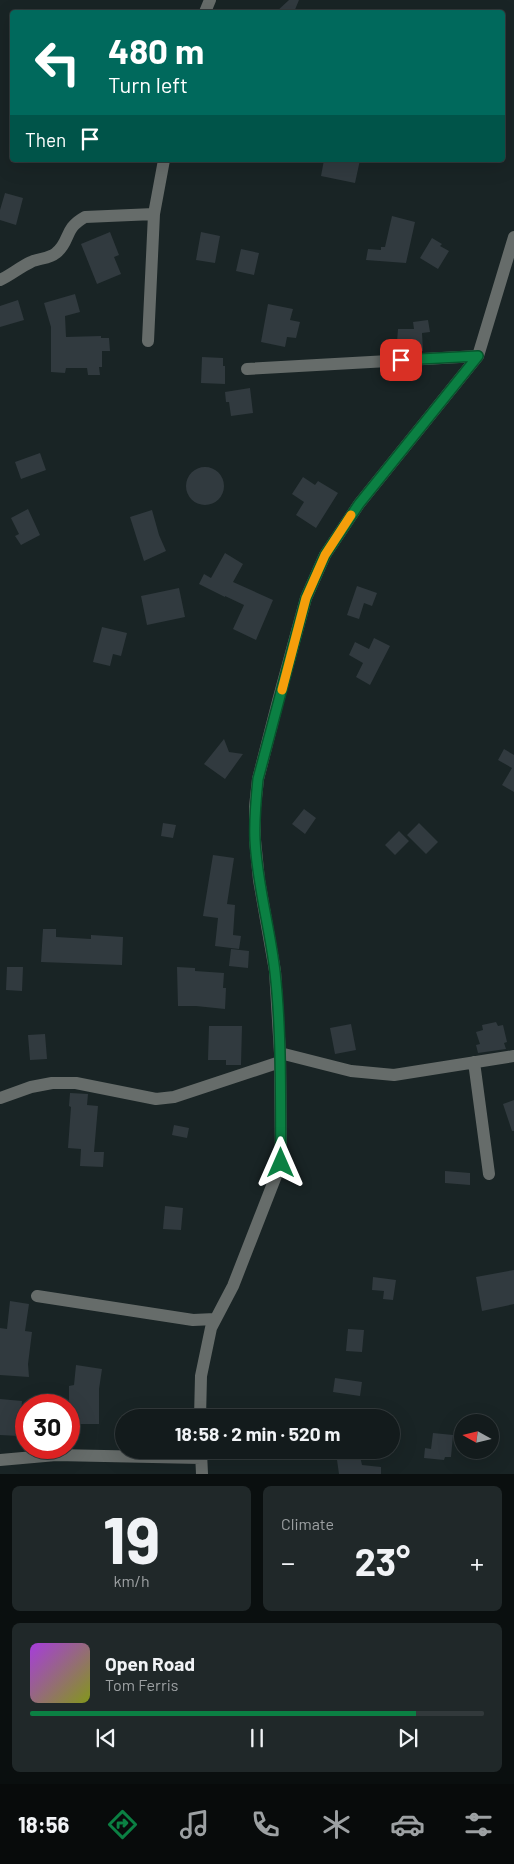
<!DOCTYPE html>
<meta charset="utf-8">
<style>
body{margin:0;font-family:Barlow,sans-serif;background:#202829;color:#f1f3f6;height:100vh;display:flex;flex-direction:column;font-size:19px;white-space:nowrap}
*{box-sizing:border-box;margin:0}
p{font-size:16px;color:#9da1a3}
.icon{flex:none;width:28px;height:28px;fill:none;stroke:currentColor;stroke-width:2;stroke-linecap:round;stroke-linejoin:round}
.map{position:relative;height:1474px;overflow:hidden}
.sheet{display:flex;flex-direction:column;gap:12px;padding:12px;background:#0a0f0f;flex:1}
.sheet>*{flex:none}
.hud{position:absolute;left:10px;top:10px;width:495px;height:152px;border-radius:5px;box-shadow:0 5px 20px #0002,0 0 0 1px #32393b;background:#00695c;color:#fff;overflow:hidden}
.needle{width:32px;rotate:278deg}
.controls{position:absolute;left:454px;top:1414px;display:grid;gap:10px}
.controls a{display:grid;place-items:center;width:45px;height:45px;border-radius:50%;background:#131b1c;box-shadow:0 5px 20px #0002,0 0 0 1px #32393b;font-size:25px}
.speed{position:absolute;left:15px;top:1394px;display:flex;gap:10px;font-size:25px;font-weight:700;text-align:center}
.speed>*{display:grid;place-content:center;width:65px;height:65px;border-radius:50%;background:#131b1c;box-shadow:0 5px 20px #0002,0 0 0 1px #32393b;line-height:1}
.speed .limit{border:8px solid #d22;background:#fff;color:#111}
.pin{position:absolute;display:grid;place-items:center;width:42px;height:42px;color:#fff;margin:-21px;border-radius:10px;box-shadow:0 2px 8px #0006}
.me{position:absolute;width:55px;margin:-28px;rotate:0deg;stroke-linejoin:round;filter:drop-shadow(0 0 4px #0008)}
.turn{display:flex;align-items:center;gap:18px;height:105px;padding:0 15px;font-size:22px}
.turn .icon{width:65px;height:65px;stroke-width:2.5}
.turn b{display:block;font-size:35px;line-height:42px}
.then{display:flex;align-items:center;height:48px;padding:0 15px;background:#0003;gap:10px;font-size:19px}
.big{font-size:38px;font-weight:700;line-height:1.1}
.sheet .widget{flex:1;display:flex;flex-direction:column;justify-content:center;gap:8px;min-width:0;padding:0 18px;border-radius:8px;background:#202829}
.sheet .dial{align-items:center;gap:0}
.dial b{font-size:65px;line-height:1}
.song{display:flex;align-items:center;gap:15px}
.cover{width:60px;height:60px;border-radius:8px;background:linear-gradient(135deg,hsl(280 70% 55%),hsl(70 70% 35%))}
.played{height:5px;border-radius:2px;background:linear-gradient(90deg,#0b8043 85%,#32393b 85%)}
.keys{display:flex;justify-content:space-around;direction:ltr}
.heat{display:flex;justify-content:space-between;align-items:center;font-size:28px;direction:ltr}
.sheet .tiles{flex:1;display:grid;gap:12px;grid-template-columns:1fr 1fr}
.widget:last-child{grid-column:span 2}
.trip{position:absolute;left:115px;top:1409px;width:285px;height:50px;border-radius:25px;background:#131b1c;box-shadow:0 5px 20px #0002,0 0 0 1px #32393b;font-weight:700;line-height:50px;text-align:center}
.tabs{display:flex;height:80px;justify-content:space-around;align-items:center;background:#080b0b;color:#9da1a3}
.tabs .icon{width:35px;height:35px}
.tabs .on{color:#0b8043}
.tabs b{font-size:22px;color:#f1f3f6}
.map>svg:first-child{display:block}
</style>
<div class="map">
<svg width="514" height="1474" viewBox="0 0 514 1474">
<rect width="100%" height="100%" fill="#192425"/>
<path fill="#313a3f" d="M289,0h10l-5,12h-18z
M324,160h36l-5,23 -34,-7z
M5,193l18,5 -7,27 -16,-5v-10z
M392,216l23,6 -9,41 -40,-3 2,-11 13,1v-3h4z
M110,232l9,23 -5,2 7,17 -24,10 -16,-40z
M201,232l19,4 -5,27 -19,-3z
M432,238l10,6 -2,2 9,5 -11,18 -18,-11z
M241,249l18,4 -5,22 -18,-4z
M75,294l5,18 -15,4 1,21 35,-1v2h8l1,13h-8v16h-3l1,8h-12l-1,-7h-21l-1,5 -14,-1v-45l-7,-24z
M18,300l6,20 -24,7v-21z
M268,304l25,5 -3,11 10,2 -4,16 -9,-1 -2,10 -24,-5z
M428,320l2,12 -8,1 1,18 -32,2v-11h6l1,-13h16l-1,-7z
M202,357l21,1v8h2v18l-24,-1z
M250,388l3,25 -22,3 -2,-14h-3l-1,-10z
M40,453l6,17 -25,9 -6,-17z
M186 486a19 19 0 1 1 38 0a19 19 0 1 1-38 0Z
M303,477l12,8 3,-4 20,12 -22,35 -20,-13 8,-13 -12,-8z
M28,509l12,26 -19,10 -6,-9 4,-2 -8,-16z
M152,510l7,25 7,16 -22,10 -14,-44z
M225,553l18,11 -10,18 40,18 -17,40 -23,-11 11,-24 -19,-9v1l-26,-13 5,-10 7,4z
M357,586l20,7 -5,13 -8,-3 -5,16 -12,-4z
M179,588l6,29 -38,8 -6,-29z
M102,627l25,6 -6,23 -8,-2 -3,12 -17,-4z
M374,638l16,8 -20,39 -14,-8 7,-14 -14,-8 6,-13 14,7z
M224,739l5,13 14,2 -18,25 -21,-15z
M504,749l10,6v37l-12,-7 10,-17 -14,-8z
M304,809l12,9 -11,16 -13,-10z
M163,823l13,2 -3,13 -12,-2z
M419,823l19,19 -12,12 -19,-19z
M399,831l10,10 -14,14 -10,-10z
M213,855l21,3 -7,46 8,1 -2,30 8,1 -2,13 -24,-3 3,-28 -15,-2z
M43,929h13v8l35,2v-4l32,2 -1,28 -81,-3z
M231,949l18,2 -1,17 -19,-2z
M7,967h16l-1,24 -16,-1z
M177,967l18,1v3l29,2 -1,15h3l-1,21 -29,-3h-18z
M496,1022l2,4 5,-1 4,17 -3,1 2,6 -28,4 -2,-8 4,-1 -4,-12 7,-2 -1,-5z
M351,1024l5,26 -21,4 -5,-26z
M209,1026h33l-1,39h-15v-5h-18z
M45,1034l2,25 -17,1 -2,-25z
M70,1093l18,1 -1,11 11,1 -4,46h10l-1,15 -23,-1 1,-17 -13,-1 3,-41 -2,-1z
M514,1100v31h-2l-9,-27z
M174,1125l15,3 -2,10 -15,-3z
M445,1171l25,2v12l-25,-2z
M165,1206l18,2 -2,22 -18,-1z
M514,1270v34l-32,7 -6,-34z
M373,1277l23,3 -3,20 -10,-1 1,-8 -12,-1z
M10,1301l19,3 -4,27 7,1 -4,32 1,13 -29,-2v-47l7,1z
M348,1329l16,1 -2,22 -16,-1z
M76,1365l26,4 -3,20v35h-30v-38l5,-1z
M335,1378l27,4 -2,14 -27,-4z
M0,1399l22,2 -3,35 -19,-1z
M433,1433l20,2 -2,22h-6l-1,3 -20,-2 1,-10 6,1z
M360,1456l2,9 19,2v7h-42l-2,-14z"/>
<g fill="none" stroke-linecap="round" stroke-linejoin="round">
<path stroke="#666c6a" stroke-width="12" d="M205,12l5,-12
M0,280c11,-5 20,-13 31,-18 8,-4 18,-3 25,-9 15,-12 7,-24 29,-36l69,-3
M148,341l6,-127 10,-54
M247,369l231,-13
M280,1053l71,18 43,4 120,-19
M474,1062l15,112
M0,1098l31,-11 21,-4h24l80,16 18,-2 106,-35
M37,1296l156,24 22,-1
M200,1418l1,-42 10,-48 22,-42 48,-123 -1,-110 -5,-82 -16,-91 -4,-40v-33l3,-28 20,-78 28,-103 19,-43 34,-51 119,-148 36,-119
M201,1452l1,22
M0,1460l56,-5 145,3"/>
</g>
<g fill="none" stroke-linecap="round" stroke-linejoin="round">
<g stroke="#07532c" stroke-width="12">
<path id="route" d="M281,1163c-1,-64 1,-128 -6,-191 -5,-44 -18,-88 -20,-132 -1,-21 1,-41 3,-61l48,-181 19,-43 34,-51 119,-148 -77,4"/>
</g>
<use href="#route" stroke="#0b8043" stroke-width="9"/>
<path stroke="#f59e0b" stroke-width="9" d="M282,690l24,-92 19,-43 26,-40"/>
</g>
</svg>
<div class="controls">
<a><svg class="needle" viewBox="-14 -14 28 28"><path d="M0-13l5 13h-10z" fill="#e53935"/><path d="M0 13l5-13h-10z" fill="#9da1a3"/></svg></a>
</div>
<div class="speed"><div class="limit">30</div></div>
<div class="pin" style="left:401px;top:360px;background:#d93025"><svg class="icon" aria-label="arrive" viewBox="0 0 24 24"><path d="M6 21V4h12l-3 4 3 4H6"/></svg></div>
<svg class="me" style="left:281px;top:1163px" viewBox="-20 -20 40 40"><path d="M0-17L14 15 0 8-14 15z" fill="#0b8043" stroke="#fff" stroke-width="4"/></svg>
<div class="trip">18:58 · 2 min · 520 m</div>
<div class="hud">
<div class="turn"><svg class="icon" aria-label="left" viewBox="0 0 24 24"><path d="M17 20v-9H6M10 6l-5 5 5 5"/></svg><div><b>480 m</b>Turn left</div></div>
<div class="then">Then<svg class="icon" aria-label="arrive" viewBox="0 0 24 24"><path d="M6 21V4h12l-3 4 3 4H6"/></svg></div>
</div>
</div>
<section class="sheet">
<div class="tiles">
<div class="widget dial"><b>19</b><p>km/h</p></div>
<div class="widget"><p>Climate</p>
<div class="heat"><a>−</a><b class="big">23°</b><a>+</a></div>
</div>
<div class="widget">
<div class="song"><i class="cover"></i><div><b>Open Road</b><p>Tom Ferris</p></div></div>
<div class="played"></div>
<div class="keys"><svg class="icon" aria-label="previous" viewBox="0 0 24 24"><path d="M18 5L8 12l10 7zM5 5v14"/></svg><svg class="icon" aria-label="pause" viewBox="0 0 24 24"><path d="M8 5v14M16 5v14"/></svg><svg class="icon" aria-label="next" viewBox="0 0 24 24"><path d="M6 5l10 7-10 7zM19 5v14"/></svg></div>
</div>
</div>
</section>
<nav class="tabs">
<b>18:56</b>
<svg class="icon on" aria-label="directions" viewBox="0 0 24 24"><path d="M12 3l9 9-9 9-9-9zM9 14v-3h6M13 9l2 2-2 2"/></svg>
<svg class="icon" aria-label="music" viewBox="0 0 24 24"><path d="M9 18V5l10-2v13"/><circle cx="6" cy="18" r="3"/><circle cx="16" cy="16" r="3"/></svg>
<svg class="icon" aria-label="phone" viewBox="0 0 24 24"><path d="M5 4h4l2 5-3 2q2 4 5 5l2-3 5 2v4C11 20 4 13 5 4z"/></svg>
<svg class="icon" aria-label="climate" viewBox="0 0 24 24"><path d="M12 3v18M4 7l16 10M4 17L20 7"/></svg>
<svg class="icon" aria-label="car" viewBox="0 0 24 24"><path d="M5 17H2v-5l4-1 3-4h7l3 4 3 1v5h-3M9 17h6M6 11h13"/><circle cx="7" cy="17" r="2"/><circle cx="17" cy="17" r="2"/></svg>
<svg class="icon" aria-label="filters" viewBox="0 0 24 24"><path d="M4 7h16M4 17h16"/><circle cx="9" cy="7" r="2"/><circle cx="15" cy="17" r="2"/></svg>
</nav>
